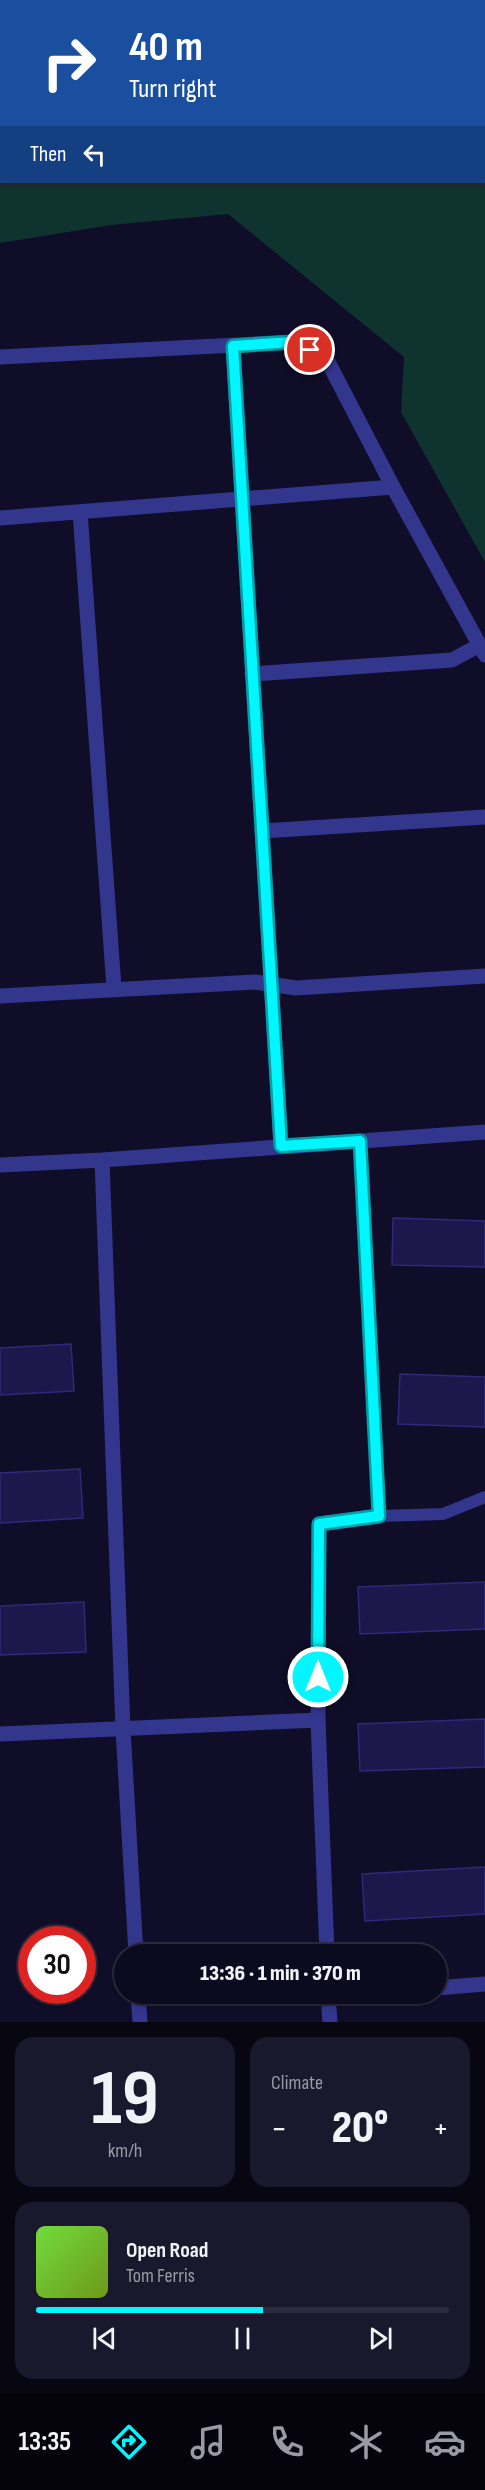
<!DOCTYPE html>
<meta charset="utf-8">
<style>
body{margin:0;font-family:"Sofia Sans Condensed",sans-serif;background:#1a182c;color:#f1f3f6;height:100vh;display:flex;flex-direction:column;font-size:22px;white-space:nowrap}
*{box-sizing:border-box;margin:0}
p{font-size:20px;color:#9a9aa4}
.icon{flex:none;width:33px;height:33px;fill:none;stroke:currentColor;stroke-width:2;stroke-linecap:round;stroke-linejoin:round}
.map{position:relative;height:2022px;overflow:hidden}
.sheet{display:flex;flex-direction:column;gap:15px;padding:15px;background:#070611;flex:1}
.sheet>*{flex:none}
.top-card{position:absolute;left:0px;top:0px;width:486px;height:183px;box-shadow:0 2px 4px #0004,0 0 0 2px #2c2b3d;background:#1a4fa0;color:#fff;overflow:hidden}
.speed{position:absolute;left:18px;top:1926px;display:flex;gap:12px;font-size:30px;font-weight:700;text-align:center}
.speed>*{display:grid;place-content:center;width:78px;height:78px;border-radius:50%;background:#0c0a1f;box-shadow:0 2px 4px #0004,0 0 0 2px #2c2b3d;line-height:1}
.speed .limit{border:9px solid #d22;background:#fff;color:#111}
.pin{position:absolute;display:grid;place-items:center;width:51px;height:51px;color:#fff;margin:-26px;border:3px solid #fff;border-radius:50%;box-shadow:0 2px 6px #0007}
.me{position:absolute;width:66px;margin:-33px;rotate:0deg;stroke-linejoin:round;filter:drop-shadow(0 0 4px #0008)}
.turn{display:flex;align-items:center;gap:21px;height:126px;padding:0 30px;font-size:27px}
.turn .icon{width:78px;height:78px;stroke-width:2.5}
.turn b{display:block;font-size:42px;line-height:51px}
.then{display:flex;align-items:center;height:57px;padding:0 30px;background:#0003;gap:12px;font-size:22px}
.big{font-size:45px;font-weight:800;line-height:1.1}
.sheet .tile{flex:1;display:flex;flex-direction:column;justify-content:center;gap:9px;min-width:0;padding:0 21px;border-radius:18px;background:#1a182c}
.sheet .dial{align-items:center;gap:0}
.dial b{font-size:78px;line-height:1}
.song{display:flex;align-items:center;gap:18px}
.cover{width:72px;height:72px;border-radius:9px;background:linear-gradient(135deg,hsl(100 70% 55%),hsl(80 70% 35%))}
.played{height:6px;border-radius:3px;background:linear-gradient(90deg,#01f6ff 55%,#2c2b3d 55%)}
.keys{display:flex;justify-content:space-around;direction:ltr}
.heat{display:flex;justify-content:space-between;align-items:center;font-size:33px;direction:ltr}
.sheet .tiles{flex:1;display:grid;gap:15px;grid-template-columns:1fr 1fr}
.tile:last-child{grid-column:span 2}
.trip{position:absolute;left:114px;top:1944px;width:333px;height:60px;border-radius:30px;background:#0c0a1f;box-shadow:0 2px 4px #0004,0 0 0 2px #2c2b3d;font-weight:800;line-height:60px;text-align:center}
.menu{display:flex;height:96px;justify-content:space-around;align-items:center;background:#05040c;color:#9a9aa4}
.menu .icon{width:42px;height:42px}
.menu .active{color:#01f6ff}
.menu b{font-size:27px;color:#f1f3f6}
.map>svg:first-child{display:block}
</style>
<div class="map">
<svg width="485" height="2022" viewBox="0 0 485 2022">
<rect width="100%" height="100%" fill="#100d29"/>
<path fill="#0f3430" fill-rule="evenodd" d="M0,0h485v562l-84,-150 3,-55 -176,-143 -117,11 -111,18zM2,2h482v180h-482z"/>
<path fill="#1e174c" stroke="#32277a" stroke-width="1.5" d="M393,1218l92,3v46l-93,-2z
M71,1344l3,47 -74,4v-47z
M400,1374l85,3v50l-87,-3z
M80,1469l3,49 -83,5v-50z
M485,1582v47l-125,5 -2,-47z
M84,1602l2,50 -86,3v-49z
M485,1719v48l-125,4 -2,-47z
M485,1867v47l-120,7 -3,-47z"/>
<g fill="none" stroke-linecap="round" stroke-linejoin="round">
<path stroke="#33368d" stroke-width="12" d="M360,1141l19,375 64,-2 42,-17"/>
<path stroke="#33368d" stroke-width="15" d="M233,346l48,800
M0,357l293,-15 33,16 67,129 92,168
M80,512l34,476
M0,518l393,-31
M252,674l200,-14 28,-15
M262,831l223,-14
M0,996l255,-14 41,6 189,-12
M102,1160l21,569 13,225
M0,1165l102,-5 383,-28
M0,1734l318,-14
M327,1954l-9,-234 1,-196 60,-8
M436,1988l49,-4
M138,1994l2,28
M328,1994l2,28
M329,1998l49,-4"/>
</g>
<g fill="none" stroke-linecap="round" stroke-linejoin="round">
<g stroke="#01a0a6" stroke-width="15">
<path id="route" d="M310,350l-17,-8 -60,4 48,800 79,-5 19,375 -60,8 -1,153"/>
</g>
<use href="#route" stroke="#01f6ff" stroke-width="10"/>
</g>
</svg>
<div class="speed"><div class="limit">30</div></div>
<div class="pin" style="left:310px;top:350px;background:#d93025"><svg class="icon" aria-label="arrive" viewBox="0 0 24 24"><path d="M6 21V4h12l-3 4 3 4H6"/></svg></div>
<svg class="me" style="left:318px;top:1677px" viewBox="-20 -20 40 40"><circle r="17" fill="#01f6ff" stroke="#fff" stroke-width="3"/><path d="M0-11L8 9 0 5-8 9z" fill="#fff"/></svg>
<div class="trip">13:36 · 1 min · 370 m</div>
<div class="top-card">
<div class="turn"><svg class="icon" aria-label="right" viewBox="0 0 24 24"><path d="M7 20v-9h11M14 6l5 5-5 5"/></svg><div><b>40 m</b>Turn right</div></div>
<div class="then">Then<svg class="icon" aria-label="left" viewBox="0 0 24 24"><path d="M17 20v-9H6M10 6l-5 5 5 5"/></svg></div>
</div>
</div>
<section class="sheet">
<div class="tiles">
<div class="tile dial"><b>19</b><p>km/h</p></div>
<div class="tile"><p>Climate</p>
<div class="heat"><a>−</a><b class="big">20°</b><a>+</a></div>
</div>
<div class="tile">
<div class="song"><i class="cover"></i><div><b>Open Road</b><p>Tom Ferris</p></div></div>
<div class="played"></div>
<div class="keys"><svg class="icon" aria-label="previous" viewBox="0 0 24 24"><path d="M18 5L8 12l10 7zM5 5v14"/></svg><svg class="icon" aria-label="pause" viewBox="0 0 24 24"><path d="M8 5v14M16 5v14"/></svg><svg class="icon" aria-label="next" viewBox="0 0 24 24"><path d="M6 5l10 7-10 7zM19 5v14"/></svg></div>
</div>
</div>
</section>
<nav class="menu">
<b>13:35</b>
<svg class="icon active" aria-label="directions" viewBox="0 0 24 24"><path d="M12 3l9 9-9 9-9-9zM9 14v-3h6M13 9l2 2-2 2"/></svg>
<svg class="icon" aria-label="music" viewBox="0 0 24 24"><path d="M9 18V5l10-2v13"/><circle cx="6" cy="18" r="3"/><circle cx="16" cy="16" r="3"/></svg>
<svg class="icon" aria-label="phone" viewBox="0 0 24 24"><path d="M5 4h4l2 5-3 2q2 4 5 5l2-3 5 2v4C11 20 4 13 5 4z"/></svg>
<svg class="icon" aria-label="climate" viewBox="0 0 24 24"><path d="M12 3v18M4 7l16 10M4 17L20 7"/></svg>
<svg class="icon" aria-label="car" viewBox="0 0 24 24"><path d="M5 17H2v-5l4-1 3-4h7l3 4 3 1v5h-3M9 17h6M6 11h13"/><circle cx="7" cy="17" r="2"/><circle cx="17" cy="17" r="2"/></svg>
</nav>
